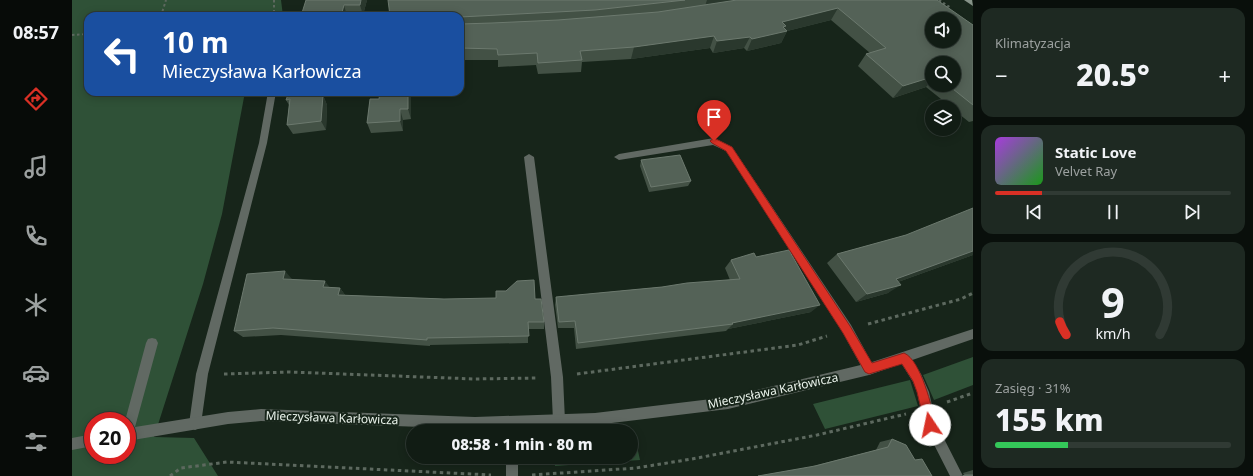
<!DOCTYPE html>
<html lang="pl">
<meta charset="utf-8">
<style>
body{margin:0;font-family:"Noto Sans",sans-serif;background:#1e2922;color:#f1f3f6;height:100vh;display:flex;flex-direction:column;font-size:15px;white-space:nowrap}
*{box-sizing:border-box;margin:0}
p{font-size:13px;color:#9ca1a0}
.icon{flex:none;width:22px;height:22px;fill:none;stroke:currentColor;stroke-width:2;stroke-linecap:round;stroke-linejoin:round}
.map{position:relative;flex:1;overflow:hidden}
.details{display:flex;flex-direction:column;gap:8px;padding:8px;background:#090f0b;width:280px}
.details>*{flex:none}
.banner{position:absolute;left:12px;top:12px;width:380px;height:84px;border-radius:12px;box-shadow:0 2px 10px #0003,0 0 0 1px #303a34;background:#1a4fa0;color:#fff;overflow:hidden}
.controls{position:absolute;left:853px;top:12px;display:grid;gap:8px}
.controls a{display:grid;place-items:center;width:36px;height:36px;border-radius:50%;background:#111c14;box-shadow:0 2px 10px #0003,0 0 0 1px #303a34;font-size:20px}
.speed{position:absolute;left:12px;top:412px;display:flex;gap:8px;font-size:20px;font-weight:700;text-align:center}
.speed>*{display:grid;place-content:center;width:52px;height:52px;border-radius:50%;background:#111c14;box-shadow:0 2px 10px #0003,0 0 0 1px #303a34;line-height:1}
.speed .limit{border:6px solid #d22;background:#fff;color:#111}
.pin{position:absolute;display:grid;place-items:center;width:34px;height:34px;color:#fff;margin:-41px -17px;border-radius:50% 50% 50% 0;rotate:-45deg;box-shadow:0 0 4px #0007}
.pin .icon{rotate:45deg}
.me{position:absolute;width:44px;margin:-22px;rotate:349deg;stroke-linejoin:round;filter:drop-shadow(0 0 3px #0008)}
.turn{display:flex;align-items:center;gap:14px;height:84px;padding:0 12px;font-size:18px}
.turn .icon{width:52px;height:52px;stroke-width:2.5}
.turn b{display:block;font-size:28px;line-height:34px}
.big{font-size:30px;font-weight:800;line-height:1.1}
.details .card{flex:1;display:flex;flex-direction:column;justify-content:center;gap:6px;min-width:0;padding:0 14px;border-radius:12px;background:#1e2922}
.details .dial{align-items:center;gap:0}
.dial svg{height:104px;overflow:visible;fill:none;stroke:#303a34;stroke-width:7;stroke-linecap:round;text-anchor:middle}
.dial text{fill:#f1f3f6;stroke:none}
.song{display:flex;align-items:center;gap:12px}
.cover{width:48px;height:48px;border-radius:6px;background:linear-gradient(135deg,hsl(280 70% 55%),hsl(120 70% 35%))}
.played{height:4px;border-radius:2px;background:linear-gradient(90deg,#d93025 20%,#303a34 20%)}
.keys{display:flex;justify-content:space-around;direction:ltr}
.heat{display:flex;justify-content:space-between;align-items:center;font-size:22px;direction:ltr}
.charge{height:6px;border-radius:3px;background:linear-gradient(90deg,#34c759 31%,#303a34 0)}
.trip{position:absolute;left:334px;top:424px;width:232px;height:40px;border-radius:20px;background:#111c14;box-shadow:0 2px 10px #0003,0 0 0 1px #303a34;font-weight:800;line-height:40px;text-align:center}
main{display:flex;flex:1;min-height:0}
.menu{display:flex;flex-direction:column;width:72px;justify-content:space-around;align-items:center;background:#070b08;color:#9ca1a0}
.menu .icon{width:28px;height:28px}
.menu .current{color:#d93025}
.menu b{font-size:18px;color:#f1f3f6}
.map>svg:first-child{display:block}
</style>
<main>
<nav class="menu">
<b>08:57</b>
<svg class="icon current" aria-label="directions" viewBox="0 0 24 24"><path d="M12 3l9 9-9 9-9-9zM9 14v-3h6M13 9l2 2-2 2"/></svg>
<svg class="icon" aria-label="music" viewBox="0 0 24 24"><path d="M9 18V5l10-2v13"/><circle cx="6" cy="18" r="3"/><circle cx="16" cy="16" r="3"/></svg>
<svg class="icon" aria-label="phone" viewBox="0 0 24 24"><path d="M5 4h4l2 5-3 2q2 4 5 5l2-3 5 2v4C11 20 4 13 5 4z"/></svg>
<svg class="icon" aria-label="climate" viewBox="0 0 24 24"><path d="M12 3v18M4 7l16 10M4 17L20 7"/></svg>
<svg class="icon" aria-label="car" viewBox="0 0 24 24"><path d="M5 17H2v-5l4-1 3-4h7l3 4 3 1v5h-3M9 17h6M6 11h13"/><circle cx="7" cy="17" r="2"/><circle cx="17" cy="17" r="2"/></svg>
<svg class="icon" aria-label="filters" viewBox="0 0 24 24"><path d="M4 7h16M4 17h16"/><circle cx="9" cy="7" r="2"/><circle cx="15" cy="17" r="2"/></svg>
</nav>
<div class="map">
<svg width="901" height="476" viewBox="0 0 901 476">
<rect width="100%" height="100%" fill="#17251a"/>
<path fill="#2f5137" fill-rule="evenodd" d="M0,0h209l2,16h-195v76h157l-23,122 -19,70 -49,153 40,1 24,38h-146zM21,421h34v34h-34z
M901,357v28l-39,15 -11,-25z
M838,380l8,26 -93,23 -12,-25z
M562,433l6,27 -85,6v-9h76v-23z"/>
<g fill="none" stroke-linecap="round" stroke-linejoin="round">
<path stroke="#5d695f" stroke-width="2" stroke-dasharray="2.5 2.5" stroke-linecap="butt" d="M202,0v16
M867,0l12,8
M89,16l5,-16
M0,35l16,-1"/>
<path stroke="#5d695f" stroke-width="3" stroke-dasharray="3.5 3.5" stroke-linecap="butt" d="M796,324l93,-25 12,-6
M152,374l66,-2 185,7 61,-1
M505,374l221,-29 29,-9
M875,402l26,-9
M460,475l104,-7 56,-9 125,-24 89,-21
M98,476l11,-8 46,-6 264,13"/>
<path fill="#616963" fill-rule="evenodd" d="M196,92h8l-9,51 -59,231 -7,50 -2,4 -4,2 -4,-2 -2,-4 7,-50 63,-231z
M642,138l18,9 119,178 22,40 2,4 -2,4 -4,2 -4,-2 -22,-40 -117,-182 -13,-6 -94,15 -5,-3 5,-3z
M457,154l5,3 29,220 2,44 -2,4 -4,2 -4,-2 -2,-4 -2,-44 -27,-220z
M832,352l4,2 13,20 8,18 7,31 27,53h-13l-26,-51 -7,-33 -4,-10 -15,-24 2,-4z"/>
<path fill="#616963" fill-rule="evenodd" d="M901,329v10l-104,36 -141,34 -133,16 -120,4 -214,-8 -33,3 -101,17v-20h-2l21,-78 2,-4 4,-1 4,1 2,4 -23,84 93,-15 33,-3 214,8 120,-4 133,-16 141,-34z
M21,434v12l-21,4v-12z
M434,457h12v19h-12z"/>
<path fill="#869288" fill-rule="evenodd" d="M892,0h8l1,6z"/>
</g>
<path fill="#435145" fill-rule="evenodd" d="M295,0l-4,15 -62,1z
M316,0h549l36,25v96l-4,1 -15,-12v-3h-3l-25,-20 -33,11 -35,-32 8,-12 4,-1 -39,-33 -44,11 -6,12 -34,8 -3,-3 -31,5 -3,-5 -79,11 -49,3 -1,10 -43,2 -2,-9 -38,2v-7h-38v-44zM860,63l22,22h-22z
M339,94v25l-8,1v11l-32,2 -4,-10 12,-24z
M251,95l4,10 -1,25 -33,4 -6,-9 2,-20 -3,-5z
M569,160l50,21 -3,5 -39,6 -9,-26z
M834,235l67,20 -75,27 -10,11 -32,9 -29,-39 10,-9z
M684,257l55,55 -83,17 -2,2 -150,18 -2,-21h-16l-3,-23 1,-8 106,-10 68,-7 -5,-12 6,-8z
M220,279l37,8 11,1 5,7 99,4h91l9,23v7h-16v14l-98,2v1l-149,-11 -38,2 -9,-6z
M820,439l23,21 7,-1 10,17 -119,-10 63,-16 4,-8z
M901,470v6h-13l4,-1 -1,-2z"/>
<path fill="#2a382d" d="M289,0h6l-4,15 -3,-10z
M635,0h42l-45,9z
M272,5l3,11h-6z
M766,8l-7,12 -48,12 4,-1 -6,12 -34,8 5,-12 30,-17z
M642,36l-4,12 -79,11 3,-12z
M678,37l-6,11 -31,5 4,-12z
M860,77v3l-6,7 -33,11 10,-12z
M242,92h6l-2,14 -4,-10z
M336,92h3v27l-3,-10z
M251,95l4,10 -1,25 -5,-9z
M328,109l3,11v11l-3,-10z
M901,251v4l-89,32 12,-8z
M213,271l7,8h-9z
M253,281l6,8 -8,-2z
M829,285l-13,8 -32,9 11,-8z
M268,288l5,7h-7z
M748,305l-9,7 -83,17 5,-5 -1,-1z"/>
<path fill="#546257" stroke="#6c796e" fill-rule="evenodd" d="M234,0h55l-1,5h-16l-3,11h-40z
M316,0h297l-90,10 -135,7v-1h-70z
M665,0h200l36,25v80l-25,-20h6v-22h-22v14l-29,9 -37,-32 20,-6 -48,-40 -56,14 4,4 -3,1 4,4 -35,8 -2,-2 -33,4 -3,-5 -80,11 -54,4 2,9 -44,3 -1,-10 -39,2 -1,-6 -37,-1v-24l32,-1 66,-3 100,-8zM860,19h22v22h-22z
M217,92h25v4l9,-1 -2,26 -34,4 3,-26 -4,1z
M308,92h28v17h-8v12l-33,2 3,-24h9z
M608,155l11,26 -40,6 -10,-27z
M901,208v43l-77,28 5,6 -34,9 -30,-40 69,-19z
M717,250l31,55 -88,18 1,1 -155,19 -3,-22 -16,1 -3,-25 106,-10 25,-4 53,-4 -9,-19 23,-7 2,4z
M213,271l-2,8 42,2 -2,6 17,1 -2,7 106,4 52,-1v-7h10l11,-10 17,-1 1,19h6l3,23h-16l1,14 -102,2v2l-154,-12 -39,3 13,-57z
M820,439l14,6 9,15 7,-1 10,17h-174l57,-10 73,-19z
M893,475h8v1h-10z"/>
<path fill="#d93025" stroke="#8d1f18" d="M642,138l18,9 118,179 22,37 32,-10c17,7 28,55 32,72l-2,4 -4,2 -4,-2 -9,-37 -4,-11 -11,-17 -33,10 -4,-2 -22,-39 -117,-182 -14,-8 -2,-2z"/>
<g text-anchor="middle" stroke-width="4" stroke-linejoin="round" paint-order="stroke">
<g font-size="12" fill="#e9f2ea" stroke="#17251a">
<text transform="translate(701 391) rotate(-12)" y="4">Mieczysława Karłowicza</text>
<text transform="translate(260 418) rotate(2)" y="4">Mieczysława Karłowicza</text>
</g>
</g>
</svg>
<div class="controls">
<a><svg class="icon" aria-label="sound" viewBox="0 0 24 24"><path d="M4 9h4l5-4v14l-5-4H4zM17 9q2 3 0 6"/></svg></a>
<a><svg class="icon" aria-label="search" viewBox="0 0 24 24"><circle cx="10" cy="10" r="6"/><path d="M15 15l6 6"/></svg></a>
<a><svg class="icon" aria-label="layers" viewBox="0 0 24 24"><path d="M12 4l9 5-9 5-9-5zM3 14l9 5 9-5"/></svg></a>
</div>
<div class="speed"><div class="limit">20</div></div>
<div class="pin" style="left:642px;top:141px;background:#d93025"><svg class="icon" aria-label="arrive" viewBox="0 0 24 24"><path d="M6 21V4h12l-3 4 3 4H6"/></svg></div>
<svg class="me" style="left:858px;top:425px" viewBox="-20 -20 40 40"><circle r="19" fill="#fff"/><path d="M0-13L10 11 0 6-10 11z" fill="#d93025"/></svg>
<div class="trip">08:58 · 1 min · 80 m</div>
<div class="banner">
<div class="turn"><svg class="icon" aria-label="left" viewBox="0 0 24 24"><path d="M17 20v-9H6M10 6l-5 5 5 5"/></svg><div><b>10 m</b>Mieczysława Karłowicza</div></div>
</div>
</div>
<section class="details">
<div class="card"><p>Klimatyzacja</p>
<div class="heat"><a>−</a><b class="big">20.5°</b><a>+</a></div>
</div>
<div class="card">
<div class="song"><i class="cover"></i><div><b>Static Love</b><p>Velvet Ray</p></div></div>
<div class="played"></div>
<div class="keys"><svg class="icon" aria-label="previous" viewBox="0 0 24 24"><path d="M18 5L8 12l10 7zM5 5v14"/></svg><svg class="icon" aria-label="pause" viewBox="0 0 24 24"><path d="M8 5v14M16 5v14"/></svg><svg class="icon" aria-label="next" viewBox="0 0 24 24"><path d="M6 5l10 7-10 7zM19 5v14"/></svg></div>
</div>
<div class="card dial"><svg viewBox="0 0 100 80">
<path d="M14 69A42 42 0 1 1 86 69"/>
<path d="M14 69A42 42 0 0 1 9 59" stroke="#d93025"/>
<text x="50" y="56" font-size="32" font-weight="700">9</text>
<text x="50" y="72" font-size="11">km/h</text>
</svg></div>
<div class="card"><p>Zasięg · 31%</p><b class="big">155 km</b><div class="charge"></div></div>
</section>
</main>
